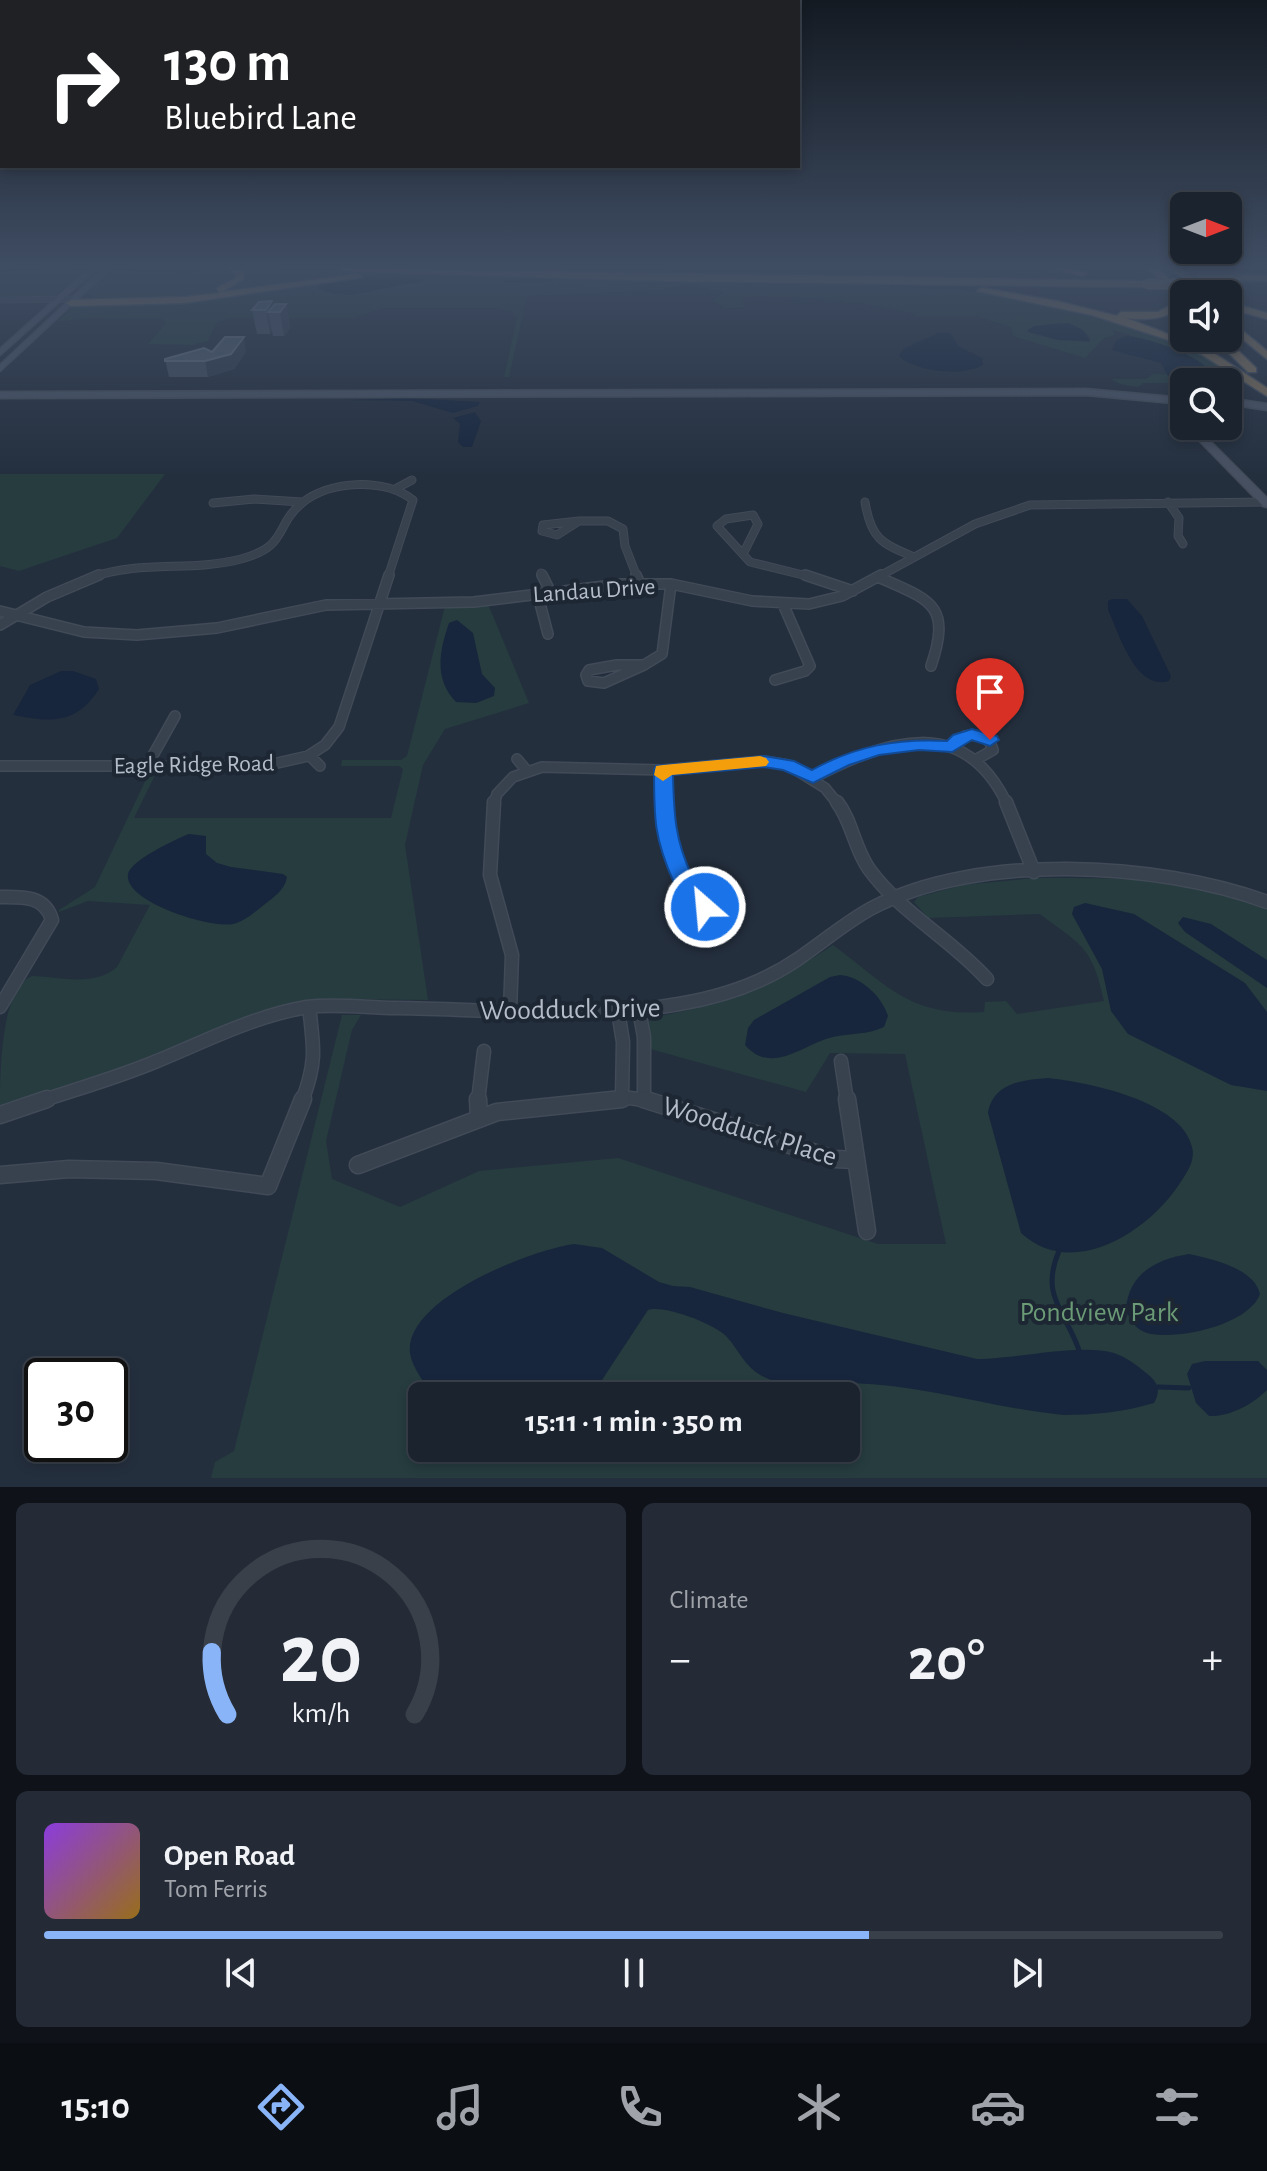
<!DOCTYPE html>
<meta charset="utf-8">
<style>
body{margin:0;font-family:"Alegreya Sans",sans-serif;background:#242b36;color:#f1f3f6;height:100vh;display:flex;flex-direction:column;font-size:30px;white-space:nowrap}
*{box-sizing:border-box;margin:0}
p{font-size:26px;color:#a0a4aa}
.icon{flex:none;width:44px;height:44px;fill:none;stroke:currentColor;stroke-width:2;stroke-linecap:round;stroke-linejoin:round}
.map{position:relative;height:1487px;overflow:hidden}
.side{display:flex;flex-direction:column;gap:16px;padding:16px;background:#0f1319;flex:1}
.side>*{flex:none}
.guide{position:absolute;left:0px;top:0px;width:800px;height:168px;box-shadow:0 4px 12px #0003,0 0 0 2px #39404a;background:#202124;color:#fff;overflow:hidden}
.needle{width:52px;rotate:90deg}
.tools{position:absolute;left:1170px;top:192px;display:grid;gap:16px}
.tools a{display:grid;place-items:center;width:72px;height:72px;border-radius:12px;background:#1b232e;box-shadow:0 4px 12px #0003,0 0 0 2px #39404a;font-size:40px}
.speed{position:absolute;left:24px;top:1358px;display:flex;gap:16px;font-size:40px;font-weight:700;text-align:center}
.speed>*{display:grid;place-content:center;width:104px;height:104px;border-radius:50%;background:#1b232e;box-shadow:0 4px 12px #0003,0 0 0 2px #39404a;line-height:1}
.speed .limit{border:4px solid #111;border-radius:12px;background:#fff;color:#111}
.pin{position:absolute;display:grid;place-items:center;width:68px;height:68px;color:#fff;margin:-82px -34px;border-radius:50% 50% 50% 0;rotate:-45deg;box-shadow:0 0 8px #0007}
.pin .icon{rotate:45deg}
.me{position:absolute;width:88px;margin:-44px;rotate:333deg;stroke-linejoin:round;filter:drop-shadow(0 0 6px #0008)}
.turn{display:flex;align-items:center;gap:28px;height:168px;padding:0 32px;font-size:36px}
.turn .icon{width:104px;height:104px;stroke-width:2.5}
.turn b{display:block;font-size:56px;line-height:68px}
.big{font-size:60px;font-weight:700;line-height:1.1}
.side .card{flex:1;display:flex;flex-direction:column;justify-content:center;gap:12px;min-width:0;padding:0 28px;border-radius:12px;background:#242b36}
.side .dial{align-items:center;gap:0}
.dial svg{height:208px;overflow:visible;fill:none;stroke:#39404a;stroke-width:7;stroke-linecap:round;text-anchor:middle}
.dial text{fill:#f1f3f6;stroke:none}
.song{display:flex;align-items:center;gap:24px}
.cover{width:96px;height:96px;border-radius:12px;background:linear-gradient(135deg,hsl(270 70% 55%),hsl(40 70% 35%))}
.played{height:8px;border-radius:4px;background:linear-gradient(90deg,#8ab4f8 70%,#39404a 70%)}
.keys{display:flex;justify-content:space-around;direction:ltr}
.heat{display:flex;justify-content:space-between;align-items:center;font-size:44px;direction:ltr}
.side .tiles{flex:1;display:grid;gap:16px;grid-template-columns:1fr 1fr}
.card:last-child{grid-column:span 2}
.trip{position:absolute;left:408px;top:1382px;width:452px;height:80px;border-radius:12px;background:#1b232e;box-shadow:0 4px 12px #0003,0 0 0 2px #39404a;font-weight:700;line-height:80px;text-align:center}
.tabs{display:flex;height:128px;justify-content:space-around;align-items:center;background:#0b0e12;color:#a0a4aa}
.tabs .icon{width:56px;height:56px}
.tabs .selected{color:#8ab4f8}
.tabs b{font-size:36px;color:#f1f3f6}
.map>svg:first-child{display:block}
</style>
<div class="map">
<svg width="1267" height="1487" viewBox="0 0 1267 1487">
<rect width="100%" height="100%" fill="#242f3e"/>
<path fill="#263c3f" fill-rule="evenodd" d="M0,268h224l13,8c-22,30 -109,21 -145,21l-6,-4 8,-9h-24l-19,14 -51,2z
M235,268l173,5 -87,7 -127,18 46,-15 5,-8z
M566,268h375l-90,3z
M427,276l366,6 171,8 93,17 72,18 56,19 68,39h-110l-5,4 -18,-3 -9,-5h35l7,-5 40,1c-22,-25 -49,-37 -81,-45l3,5 -11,3 -19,20 -72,-22 -2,-9 -34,-11h-63l3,-2c-58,-13 -117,-19 -176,-17l3,10 -19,1 -12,-7 12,-9 -40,-8 -25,6 -133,6 -18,81h-5l13,-60 -5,-5 -16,-4h-113l-31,10h-123l-13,5 -8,18 -16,4 -44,-1 18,-21 -5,-4 -68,-1 -35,3 14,-13 11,-3 87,-3 169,-22zM1059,323l19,4 12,10v5l-36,-3 -24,-6 -2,-4z
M0,474h165l-48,64 -98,33 -19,-5z
M488,604l41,99 -84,26 -22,36 -18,80 23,155 -92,-1 -72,11 -147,59 -117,38c0,-30 0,-122 33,-131 27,1 62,11 84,-9l33,-62 -62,-4 -29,11v-2l36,-23 55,-116h7l-23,47h257l12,-49 -4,-3h-58l1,-6h59l6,-4 38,-150z
M1035,878c80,0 157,-2 232,31v569h-1056l4,-16 19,-11 108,-436h19l-9,15 -26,111 6,38 68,28 79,-36 139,-13 260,86h68l-41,-190 -75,-1 -24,39 -156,-43 -3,-26 7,-6c71,-12 120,-33 179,-72 55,41 77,72 151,67l1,-10 21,-1 11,13 87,-13c-12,-55 -22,-55 -64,-87l-112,4 -14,-16 4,-5 45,-12zM422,1396h424v52h-424z"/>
<path fill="#17263c" d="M412,278l14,2 -74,15 -19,-1 -16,-6c17,-12 72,-9 95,-10z
M1068,323l15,7 7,11 -32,-1 -31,-9 7,-5z
M938,333h12l8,13 24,12 1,7c-21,12 -67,7 -84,-9l4,-7z
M1127,336c20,2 76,19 84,38l-6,4 -13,-4 2,5 -26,-3 -7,-13 -49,-13 4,-10z
M406,398l74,4 -2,4 -25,7 -41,-12 -67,-1z
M475,412l6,9 -9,26h-9l-5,-5 2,-18 -7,-6z
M1112,599h15l15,17 29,60 -2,5c-34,10 -50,-48 -61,-71v-9z
M457,620l16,13 9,41 13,14 -1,8 -18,7 -20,-1c-22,-23 -17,-50 -7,-79z
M61,671h12l23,8 3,10c-22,35 -48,34 -86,26l17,-30z
M189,834l17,2v18l11,9 14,4 52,7 4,3c-2,11 -9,17 -18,24 -11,8 -23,20 -36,23 -21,5 -110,-22 -105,-50 3,-14 48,-35 61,-40z
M1085,903l49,11 111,69 22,29v79l-36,-6 -103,-51 -17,-23 -9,-42 -30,-55 2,-7z
M1183,917l28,7 56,36v28l-82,-56 -7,-9z
M840,975c20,1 42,21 48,41l-4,11c-17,8 -34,6 -51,10 -30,7 -61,39 -88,8l3,-17 6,-8 76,-43z
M1048,1078c39,4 134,23 144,69 4,15 -7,28 -14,39 -32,47 -106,94 -157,47l-33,-120c5,-30 34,-33 60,-35z
M574,1244l28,4 57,34 14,4 17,1 93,26 194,46c39,0 103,-16 137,-6 12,4 21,11 31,19 12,9 17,17 9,31 -30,9 -60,12 -91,12 -70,-7 -140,-30 -211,-32 -30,0 -61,8 -90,-7 -18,-10 -23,-26 -36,-40 -11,-12 -63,-32 -78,-26l-46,70 -16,16h-153c-8,-13 -21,-28 -23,-43 -6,-54 121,-103 164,-109z
M1189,1254c23,5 65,14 71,40 -11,31 -84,47 -113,39 -11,-3 -17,-13 -21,-23 2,-36 30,-51 63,-56z
M1205,1361h53l9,9v20c-14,14 -37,27 -58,26l-13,-13 -9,-29 5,-10z"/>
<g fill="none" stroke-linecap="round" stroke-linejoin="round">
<path stroke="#17263c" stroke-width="2" d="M63,268l127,4 9,-1 -1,-3
M0,271l43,-3
M505,281l48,-1"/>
<path stroke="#17263c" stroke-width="5" d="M1059,1251c-20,46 8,61 21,102
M1158,1387l31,1"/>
<g stroke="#414a57" stroke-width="7">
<path id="street-far4" d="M0,300l74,-1"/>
</g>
<g stroke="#414a57" stroke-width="9">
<path id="street-far3" d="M397,488l15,-8
M865,502c6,37 16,41 49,55
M1168,502l11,16 -1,18 5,8
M213,503l41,-4 48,3
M579,521h29l15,8 2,17 12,31
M579,521l-22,14 -15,-4 1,-6z
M743,554l15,-30 -5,-9 -27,4 -9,7 33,36 61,15
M541,573l2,4
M93,577c48,-17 99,-5 148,-18 48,-13 33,-33 61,-56 28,-23 83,-25 111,-3l-25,77
M878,577l97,-53 55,-19 236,-3"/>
</g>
<g stroke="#414a57" stroke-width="12">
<path id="street-far2" d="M542,575l8,16
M636,575l4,9
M805,575l48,16
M878,577c52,23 74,27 53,89
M537,592l11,42
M0,611l84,21 53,3 80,-7 109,-23 148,-3 147,-18h50l81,17 57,3 33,-8 39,-21
M0,625l47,-28 52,-22
M617,665h27l-40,18 -16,-2 -2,-6 3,-5z
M644,665l18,-11 9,-70
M775,680l30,-9 5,-5 -27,-62
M952,747l13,-11c13,-2 24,0 28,14l-16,9
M310,756l10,10
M517,759l10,12
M0,766h264l44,-10 17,-11 14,-18 50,-152
M147,766l28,-50
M663,770l1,34
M813,778c73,-38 151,-65 194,26
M494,804l3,-10 16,-17 29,-10 121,3 101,-9 24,4 37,23 13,16"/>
</g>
<g stroke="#414a57" stroke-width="15">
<path id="street-far1" d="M494,802l-4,73 22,80 -2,56
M664,802l1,32 19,49
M837,802c15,19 17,46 32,67 32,44 82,70 118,110
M1006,802l28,70
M691,882l20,9 1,9 -7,7 -19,2 -13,-10 2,-10z
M0,897c22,0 45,-2 52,23l-52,87
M639,1010l5,27v62
M618,1011l5,31 -1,57
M841,1061l6,40
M41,1101c39,-13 78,-24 116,-40 49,-20 97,-45 150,-54 28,-4 61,1 90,1 90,1 194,12 282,-4 42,-7 84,-21 119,-45 25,-17 48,-37 74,-51 105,-56 286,-46 395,-6
M302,1101c15,-39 12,-53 7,-94
M478,1101l6,-50
M603,1101l27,-3 21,3"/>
</g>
<g stroke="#414a57" stroke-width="19">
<path id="street" d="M478,1099l1,19
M643,1099l192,60 21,1
M847,1099l20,132
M0,1115l47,-16
M358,1165l139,-53 125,-13
M0,1175l69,-6 87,2 112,15 35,-87"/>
</g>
<g stroke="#414a57" stroke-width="3">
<path id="secondary" d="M90,268h7l-97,87v-6z
M104,268h7l-111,103v-6z
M1086,389l98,9v6l-98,-9 -1086,3v-6z
M1228,398l39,6v6l-39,-6z
M1185,426h10l72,72v9l-4,-1z"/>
</g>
<g stroke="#434c59" stroke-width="3">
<path id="highway" d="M227,268l17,3v8l-23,13 137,-18 4,3 -177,26 -114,3 -5,-3 5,-3 114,-3 35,-4 -3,-5 19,-10v-4z
M337,268l810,13 4,3 -4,3 -488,-6 -318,-10z
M1048,268h18l21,5 -4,3z
M1147,268h9l29,25 -1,4h-4l3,8c-15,15 -37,15 -57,13l83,32 58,38v8l-66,-42 -35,-15 -74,-24 -115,-24 5,-3 74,13 61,15 4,-4h37l15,-8 -3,-7 6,-3z
M1171,268h9l32,26h-11z
M1196,275h71v6l-68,-1z
M1228,302l39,11v6l-39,-11z
M1228,319l39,32v8l-39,-32z
M1214,338h11l31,30v4h-8z"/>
</g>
<use href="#street-far4" stroke="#38414e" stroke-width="5"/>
<use href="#street-far3" stroke="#38414e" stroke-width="7"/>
<use href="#street-far2" stroke="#38414e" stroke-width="9"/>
<use href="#street-far1" stroke="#38414e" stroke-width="12"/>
<use href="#street" stroke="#38414e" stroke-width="16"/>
<use href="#secondary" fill="#465061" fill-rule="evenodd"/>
<use href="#highway" fill="#746855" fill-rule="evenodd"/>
<g stroke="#434c59" stroke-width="12" stroke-linecap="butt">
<path id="highway-bridge" d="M1147,284h62"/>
</g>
<use href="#highway-bridge" stroke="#746855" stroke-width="10"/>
</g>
<path fill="#3f4b5c" d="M272,301l1,5 13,-2 4,24 -6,8h-11l-1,-5 -2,3h-13l-5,-24z
M212,352h34l-12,17 -26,8h-39l-4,-18z"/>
<path fill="#2f3b4b" d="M272,301l2,11h-6l4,19 -2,3 -4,-24z
M286,304l4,24 -6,8 -4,-24z
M244,337l2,15 -12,17 -26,8 -3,-16z"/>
<path fill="#4b5868" stroke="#5c6777" stroke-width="2" d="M272,301l-6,9h-14l7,-8z
M275,304h11l-6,8h-12z
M225,337h19l-13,17 -26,7h-40v-2l39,-11 8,4z"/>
<linearGradient id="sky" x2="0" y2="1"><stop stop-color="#141a22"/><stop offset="0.56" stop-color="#3f4d63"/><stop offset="1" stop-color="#3f4d63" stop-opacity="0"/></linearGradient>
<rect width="1267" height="476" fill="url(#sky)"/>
<path fill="#1a73e8" stroke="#114b97" stroke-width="2" d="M972,729l25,7 2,4 -9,6 -18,-6 -20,12 -33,-2 -40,5 -30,10 -36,18 -30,-13 -19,-3 -91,8c1,40 2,65 19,101 16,2 28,6 30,24l-9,13h-15l-3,-6 6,-13 -24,-6 -3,-5c-20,-45 -20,-64 -20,-113l2,-4 108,-10 30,5 18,9c43,-24 86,-32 135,-29l6,-6z"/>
<path fill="#f59e0b" d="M760,756l6,2 3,4 -3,4 -94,9 -9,6 -9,-6 2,-9 7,-1z"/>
<g text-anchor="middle" stroke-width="8" stroke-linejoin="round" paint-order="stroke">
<g font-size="24" fill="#b4bcc9" stroke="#1d2633">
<text transform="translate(594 590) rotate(-4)" y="8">Landau Drive</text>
<text transform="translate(194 764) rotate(-1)" y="8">Eagle Ridge Road</text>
</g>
<g font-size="28" fill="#b4bcc9" stroke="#1d2633">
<text transform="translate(570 1008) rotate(-1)" y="10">Woodduck Drive</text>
<text transform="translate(750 1130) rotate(17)" y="10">Woodduck Place</text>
</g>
<g font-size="28" fill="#6b9a76" stroke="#1d2633">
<text x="1099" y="1321">Pondview Park</text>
</g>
</g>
</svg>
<div class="tools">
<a><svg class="needle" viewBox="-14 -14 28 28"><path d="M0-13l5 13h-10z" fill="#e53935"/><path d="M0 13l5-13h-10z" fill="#a0a4aa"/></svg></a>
<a><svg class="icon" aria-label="sound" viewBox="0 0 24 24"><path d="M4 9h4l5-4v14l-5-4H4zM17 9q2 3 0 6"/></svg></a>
<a><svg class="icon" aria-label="search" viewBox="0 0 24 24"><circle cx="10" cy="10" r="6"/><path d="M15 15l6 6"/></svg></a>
</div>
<div class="speed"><div class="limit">30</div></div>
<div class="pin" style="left:990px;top:740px;background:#d93025"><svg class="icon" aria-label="arrive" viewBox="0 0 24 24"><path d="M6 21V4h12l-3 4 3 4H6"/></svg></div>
<svg class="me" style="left:705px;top:907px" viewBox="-20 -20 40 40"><circle r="17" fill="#1a73e8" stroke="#fff" stroke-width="3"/><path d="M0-11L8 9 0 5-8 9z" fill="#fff"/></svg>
<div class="trip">15:11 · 1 min · 350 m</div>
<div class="guide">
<div class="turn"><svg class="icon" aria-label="right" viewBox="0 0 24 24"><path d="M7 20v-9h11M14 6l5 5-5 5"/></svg><div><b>130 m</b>Bluebird Lane</div></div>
</div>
</div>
<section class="side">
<div class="tiles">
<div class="card dial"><svg viewBox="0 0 100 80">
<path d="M14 69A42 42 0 1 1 86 69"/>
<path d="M14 69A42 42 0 0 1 8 45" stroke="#8ab4f8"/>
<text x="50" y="56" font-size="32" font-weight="700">20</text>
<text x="50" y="72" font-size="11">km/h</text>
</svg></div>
<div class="card"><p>Climate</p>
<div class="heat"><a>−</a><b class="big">20°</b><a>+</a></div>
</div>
<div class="card">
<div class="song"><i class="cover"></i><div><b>Open Road</b><p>Tom Ferris</p></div></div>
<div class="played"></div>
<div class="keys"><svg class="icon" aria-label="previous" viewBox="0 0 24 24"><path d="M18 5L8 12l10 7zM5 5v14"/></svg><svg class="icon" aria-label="pause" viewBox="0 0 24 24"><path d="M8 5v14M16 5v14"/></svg><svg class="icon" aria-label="next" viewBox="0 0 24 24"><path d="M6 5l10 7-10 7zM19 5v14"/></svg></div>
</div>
</div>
</section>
<nav class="tabs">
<b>15:10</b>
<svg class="icon selected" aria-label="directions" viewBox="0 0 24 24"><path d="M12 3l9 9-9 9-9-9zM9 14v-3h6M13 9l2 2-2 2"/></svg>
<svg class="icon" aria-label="music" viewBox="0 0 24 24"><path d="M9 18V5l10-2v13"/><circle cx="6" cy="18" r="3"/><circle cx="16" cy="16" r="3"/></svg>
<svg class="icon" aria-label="phone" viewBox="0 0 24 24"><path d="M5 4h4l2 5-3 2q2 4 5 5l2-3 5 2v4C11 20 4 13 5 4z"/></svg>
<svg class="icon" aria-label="climate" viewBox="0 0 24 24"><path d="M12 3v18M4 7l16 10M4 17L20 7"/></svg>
<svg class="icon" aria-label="car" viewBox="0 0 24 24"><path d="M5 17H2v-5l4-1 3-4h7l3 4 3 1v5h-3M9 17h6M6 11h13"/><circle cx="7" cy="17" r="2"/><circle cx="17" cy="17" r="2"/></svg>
<svg class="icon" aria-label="filters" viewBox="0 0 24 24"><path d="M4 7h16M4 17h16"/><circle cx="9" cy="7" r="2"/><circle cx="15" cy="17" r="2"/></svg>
</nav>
